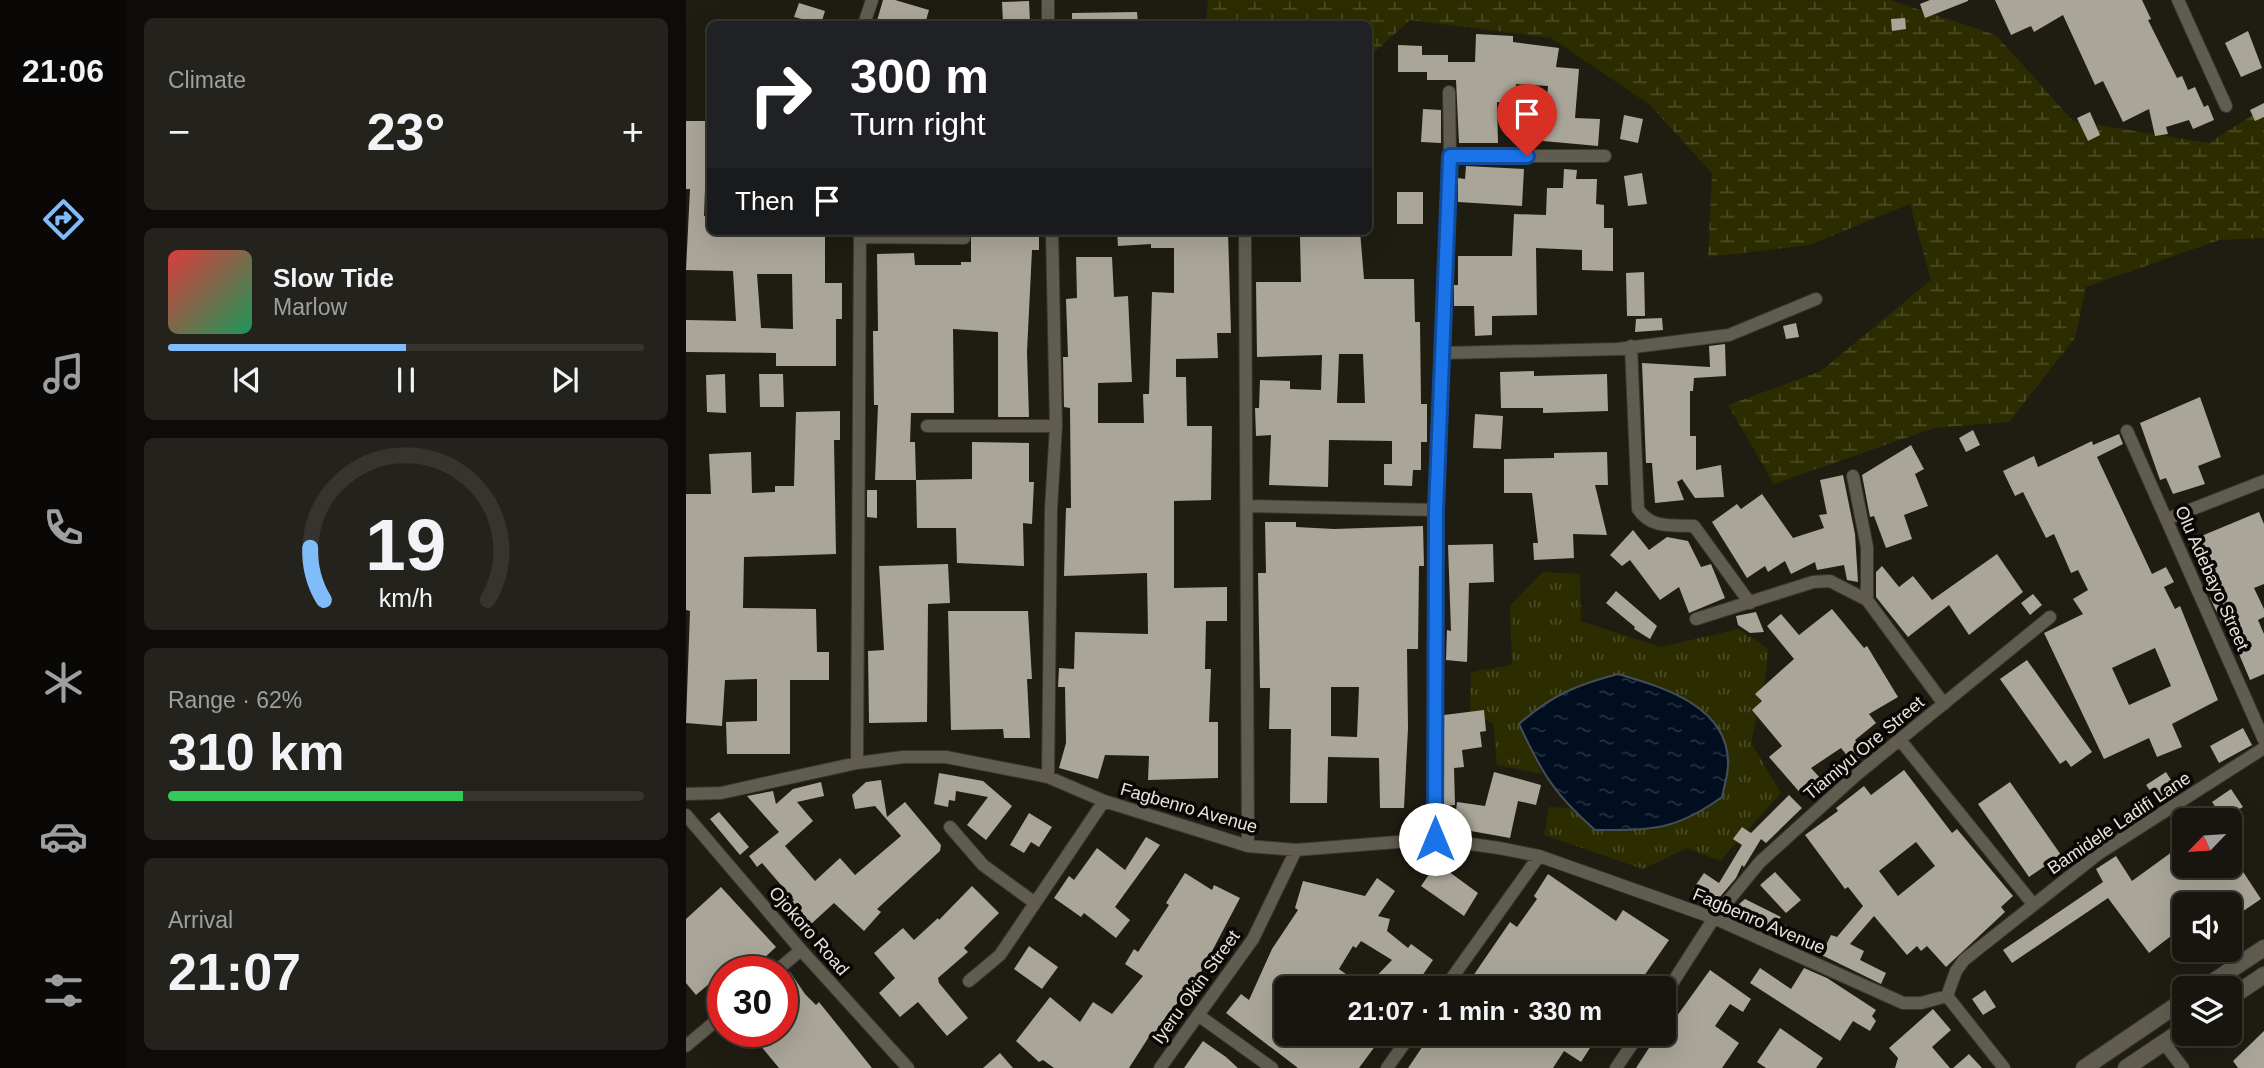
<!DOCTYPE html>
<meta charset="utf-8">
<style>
body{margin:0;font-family:Helvetica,sans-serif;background:#24221c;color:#f1f3f6;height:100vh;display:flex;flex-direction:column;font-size:26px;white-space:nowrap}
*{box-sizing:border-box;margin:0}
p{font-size:23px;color:#9e9f9e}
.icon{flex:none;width:38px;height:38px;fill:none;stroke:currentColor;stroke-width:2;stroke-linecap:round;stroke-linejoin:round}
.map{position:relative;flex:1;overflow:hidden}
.details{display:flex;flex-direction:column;gap:18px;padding:18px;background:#0d0c08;width:560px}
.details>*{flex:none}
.top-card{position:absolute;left:21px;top:21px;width:665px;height:214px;border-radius:10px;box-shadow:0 7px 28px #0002,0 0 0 2px #36342e;background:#202124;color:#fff;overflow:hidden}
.needle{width:46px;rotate:245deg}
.buttons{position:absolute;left:1486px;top:808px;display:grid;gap:14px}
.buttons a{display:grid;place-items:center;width:70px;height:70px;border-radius:10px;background:#17150e;box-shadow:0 7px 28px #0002,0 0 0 2px #36342e;font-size:35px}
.speed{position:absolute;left:21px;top:956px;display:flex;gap:14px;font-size:35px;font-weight:700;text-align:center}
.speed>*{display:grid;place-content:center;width:91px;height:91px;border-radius:50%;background:#17150e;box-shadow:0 7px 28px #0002,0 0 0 2px #36342e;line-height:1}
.speed .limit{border:10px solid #d22;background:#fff;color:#111}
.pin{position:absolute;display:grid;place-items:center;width:60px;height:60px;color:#fff;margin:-72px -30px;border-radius:50% 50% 50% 0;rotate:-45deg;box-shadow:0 0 7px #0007}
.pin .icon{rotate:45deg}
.me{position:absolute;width:77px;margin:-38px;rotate:0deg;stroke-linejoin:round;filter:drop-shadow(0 0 5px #0008)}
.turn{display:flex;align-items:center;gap:24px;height:147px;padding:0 28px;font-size:32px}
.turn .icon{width:91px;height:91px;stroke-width:2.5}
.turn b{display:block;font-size:49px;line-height:60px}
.then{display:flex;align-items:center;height:66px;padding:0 28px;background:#0003;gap:14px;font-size:26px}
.big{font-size:52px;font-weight:700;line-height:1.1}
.details .card{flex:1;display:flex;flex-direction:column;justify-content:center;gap:10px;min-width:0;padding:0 24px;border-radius:10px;background:#24221c}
.details .dial{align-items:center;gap:0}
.dial svg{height:182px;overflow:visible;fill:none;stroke:#36342e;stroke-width:7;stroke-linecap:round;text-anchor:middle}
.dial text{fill:#f1f3f6;stroke:none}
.song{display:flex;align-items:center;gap:21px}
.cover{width:84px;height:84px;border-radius:10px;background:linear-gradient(135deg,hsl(0 70% 55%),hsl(150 70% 35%))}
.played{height:7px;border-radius:4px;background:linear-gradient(90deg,#81bcfa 50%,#36342e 50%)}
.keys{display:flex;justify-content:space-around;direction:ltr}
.heat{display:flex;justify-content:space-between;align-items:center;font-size:38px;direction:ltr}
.charge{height:10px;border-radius:5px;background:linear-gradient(90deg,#34c759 62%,#36342e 0)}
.trip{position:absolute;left:588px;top:976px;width:402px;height:70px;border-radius:10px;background:#17150e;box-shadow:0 7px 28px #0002,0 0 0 2px #36342e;font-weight:700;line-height:70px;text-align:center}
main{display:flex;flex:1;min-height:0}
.tabs{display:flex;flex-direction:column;width:126px;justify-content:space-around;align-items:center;background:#090806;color:#9e9f9e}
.tabs .icon{width:49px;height:49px}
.tabs .current{color:#81bcfa}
.tabs b{font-size:32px;color:#f1f3f6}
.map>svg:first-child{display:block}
</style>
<main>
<nav class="tabs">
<b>21:06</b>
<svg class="icon current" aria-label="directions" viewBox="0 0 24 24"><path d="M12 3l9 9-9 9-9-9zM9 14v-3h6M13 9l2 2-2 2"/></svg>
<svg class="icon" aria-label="music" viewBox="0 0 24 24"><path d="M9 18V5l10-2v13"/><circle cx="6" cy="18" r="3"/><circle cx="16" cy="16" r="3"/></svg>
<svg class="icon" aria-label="phone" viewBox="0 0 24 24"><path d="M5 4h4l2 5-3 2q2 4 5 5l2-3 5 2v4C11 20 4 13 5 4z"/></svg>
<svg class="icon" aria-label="climate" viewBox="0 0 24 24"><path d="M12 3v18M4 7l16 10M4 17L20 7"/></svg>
<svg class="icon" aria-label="car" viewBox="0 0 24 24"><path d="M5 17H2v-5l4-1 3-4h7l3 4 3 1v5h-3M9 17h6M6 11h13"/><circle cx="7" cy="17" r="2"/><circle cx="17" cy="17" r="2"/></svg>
<svg class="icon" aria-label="filters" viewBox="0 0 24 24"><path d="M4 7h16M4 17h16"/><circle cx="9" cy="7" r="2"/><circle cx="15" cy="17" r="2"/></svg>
</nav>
<section class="details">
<div class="card"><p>Climate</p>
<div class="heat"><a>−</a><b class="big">23°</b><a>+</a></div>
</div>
<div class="card">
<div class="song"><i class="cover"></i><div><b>Slow Tide</b><p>Marlow</p></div></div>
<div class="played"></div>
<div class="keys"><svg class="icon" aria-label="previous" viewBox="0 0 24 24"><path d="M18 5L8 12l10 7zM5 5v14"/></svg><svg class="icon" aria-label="pause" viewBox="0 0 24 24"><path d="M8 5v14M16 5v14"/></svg><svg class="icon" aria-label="next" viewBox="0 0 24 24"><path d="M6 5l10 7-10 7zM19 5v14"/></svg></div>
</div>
<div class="card dial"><svg viewBox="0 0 100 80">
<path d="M14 69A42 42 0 1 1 86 69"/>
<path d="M14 69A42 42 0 0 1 8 46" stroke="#81bcfa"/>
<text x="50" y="56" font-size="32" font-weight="700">19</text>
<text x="50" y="72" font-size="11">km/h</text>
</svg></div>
<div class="card"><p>Range · 62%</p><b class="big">310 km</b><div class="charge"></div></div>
<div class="card"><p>Arrival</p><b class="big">21:07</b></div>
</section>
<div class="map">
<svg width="1578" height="1068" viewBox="0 0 1578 1068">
<defs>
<pattern id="grass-tufts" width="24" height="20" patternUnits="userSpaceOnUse" patternTransform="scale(1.75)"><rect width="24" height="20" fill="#2b2d00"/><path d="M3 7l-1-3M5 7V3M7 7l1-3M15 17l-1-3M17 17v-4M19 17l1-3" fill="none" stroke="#4a4b25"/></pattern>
<pattern id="wetland-marsh" width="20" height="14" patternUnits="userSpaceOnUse" patternTransform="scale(1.75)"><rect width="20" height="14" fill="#2b2d00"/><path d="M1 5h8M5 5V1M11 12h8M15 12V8" fill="none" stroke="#4a4b25"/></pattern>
<pattern id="water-ripples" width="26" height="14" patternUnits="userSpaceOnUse" patternTransform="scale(1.75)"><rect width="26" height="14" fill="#000e20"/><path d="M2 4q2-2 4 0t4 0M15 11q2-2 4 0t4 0" fill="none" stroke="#253140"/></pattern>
</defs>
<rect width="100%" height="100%" fill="#1f1c12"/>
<path fill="url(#grass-tufts)" d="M857,572l37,2 1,47 79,26 79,-18 29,20 -2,25 -15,69 30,50 -61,68 -33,-13 -44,21 -99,-34 5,-28 21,1 25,22h61l-137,-107 23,51 -45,-9 -4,-42 -23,-10 1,-41 41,-7 -2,-59z"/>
<path fill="url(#wetland-marsh)" d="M522,0h682l106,35 77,86 136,22 55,-35v130l-45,2 -133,47 -11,51 -66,84 -75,6 -160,56 -46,-79 93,-34 110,-91 -21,-76 -101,41 -101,12 4,-84 -63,-69 -98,-66 -141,-18 -41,37 -1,-33h-162z"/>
<path fill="url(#water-ripples)" stroke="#454e58" stroke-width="2" d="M932,674c44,13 111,32 110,90 0,11 -4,23 -6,33 -47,34 -71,33 -127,33 -41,-36 -53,-57 -76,-106 33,-29 57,-39 99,-50z"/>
<path fill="#a9a598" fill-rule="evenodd" d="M197,0h12l34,10 -4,14h-49z
M1244,0h38v1l-43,17 -5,-14z
M1309,0h147l9,19 -3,1 29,58 5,-2 6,14 7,-3 9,20 4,-2 6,15 -21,9 -4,-9 -23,7 2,7 -13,2 -6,-27 -26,13 -20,-41 -8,4 -32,-70 -29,17 -3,-6 -20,9z
M343,1l1,21 -27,1 -1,-21z
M113,3l26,8 -4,13 -27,-7z
M451,12l1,12h-66v-11z
M1219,18l1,11 -14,2 -1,-12z
M1562,31l14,37 -21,9 -16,-34z
M790,34l37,2v6l46,6 -3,19 23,2 -4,49 25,1 -2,27 -55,-5 5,-55 -32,-2 -1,20 -18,-2 1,41h-39l-3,-63h-29v-8h-29v-27l24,1v9h26v7h27z
M1578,103v14l-9,4 -5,-11z
M737,109l18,1v33l-20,-1z
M1404,112l10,23 -12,6 -11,-23z
M938,115l19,4 -5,24 -18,-4z
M0,121h24v68h-5l-1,27h6v15h115v52h17v36h-6v47h-60v-13l-90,-1v-32l50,1 -3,-50 -47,-1 4,-81h-4zM71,274h35l1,55 -32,-1z
M780,166l58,3 -2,37 -64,-4v-24l7,1z
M878,169l13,1 -1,9h21l-1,25 8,1v23h9v43l-31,-1v-20l-46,-2 1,67 -45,1v19l-17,1 -1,-30h-20v-21h4v-29h54l2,-42 32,1 1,-27h16z
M956,173l5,31 -19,2 -4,-30z
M711,192h26v32h-26z
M285,231h68v19h-7l-5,102 2,65h-31v-85l-45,-3 1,84h-43l-1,29h5l1,38h-41l3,-75h-4l-1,-74h5l-1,-77 37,-1 1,12h46v-3h10z
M431,231h111l3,102h-14l1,25 -42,1v18h10l1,49h25l-1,74 -37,1v87l53,-1v34h-21l-1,48h6l-2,53h9v56l-70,2 1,-24 -44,-1 -7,24 -39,-11 7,-25 -1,-56h-7l1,-19 15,1 1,-37 73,2 -1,-61 -83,3 2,-68h5l-1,-100 -6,-1 -1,-50h5l-2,-58 11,-1 -1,-41h36l2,40 14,-1 4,86 -34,1v40h46l-1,-29h6l3,-102 22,1v-45h-23v-4l-33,2z
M635,231h39l4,48h50l1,43h5l1,82h6v38h-6v28h-8l-1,16 -28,-1v-21h8v-23l-63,-1 -1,47 -59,-2 2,-50 -15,1 -1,-28h4l1,-28 30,1v8l31,1 1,-35 -65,2 -1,-75h45l-1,-45h21zM653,354h24l2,49h-28z
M958,272l1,44h-18l-1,-43z
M976,318l1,12 -28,2 1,-13z
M1110,323l3,14 -13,2 -3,-13z
M1039,344l1,32 -32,2 -1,13h-3v45h6v34l25,-5 3,32 -29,1 -13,-19 -5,3 7,18 -29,3 -3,-40h-6l-4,-100 68,4 -1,-21z
M848,371v5l73,-2 1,37 -65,2v-5h-42l-1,-36z
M39,374l1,39 -19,-1 -1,-37z
M73,374h24l1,33h-24z
M1514,397l21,60 -23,9 7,18 -32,10 -7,-16 -6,2 -20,-57z
M154,411v29h-6l2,114 -92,3 -1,51 73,1 1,43h12v28h-39v74h-63l-1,-32 31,-1v-42l-32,1 -3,46 -36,-3 4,-112 -4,-1v-116h25l-2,-40 42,-2 1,41 23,-1v-6h19l2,-74z
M789,414l28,2 -2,33 -28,-1z
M1287,430l7,15 -14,7 -7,-14z
M1433,434l4,10 -26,13 55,117 14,-7 8,15 -10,5 11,22 5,-3 38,94 -46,24 10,23 -25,10 -8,-19 -45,21 -60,-126 39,-19 -10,-15 15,-9 -10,-20 -7,3 -17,-39 -8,4 -23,-46 -8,4 -12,-25 31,-15 4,11 54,-26 1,4zM1469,648l16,38 -42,19 -17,-37z
M286,442l57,1v39h5l-2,42 -9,-1 1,43 -67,-3 -1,-35h-39l-1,-48 56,-1z
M1225,445l13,24 -9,5 13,32 -24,9 8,24 -26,9 -12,-32 -4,1 -8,-42z
M921,452l1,33h-13l12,50 -34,-1 1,24 -40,2 -1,-17h5l-6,-50h-28v-34l50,-1v-5z
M1157,475l12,59 3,48 -11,-2 -3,-15 -27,5 -2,-8 -24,12 -6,-13 -17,11 -3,-6 -18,12 -35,-56 25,-18 4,5 21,-15 31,44 31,-10 -5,-13 8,-1 -7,-34z
M181,490h10v28l-10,-1z
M1573,512l5,12v60l-10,4 10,21v8l-6,3 6,14v40l-14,6 -25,-59 -3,2 -12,-25 6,-3 -11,-27 7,-3 -13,-28z
M579,522h31v5l38,2 89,-3 1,40h-5l-1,83h-11l1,79 -4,80h-24l-1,-50 -51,-1 -1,46h-37l1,-74h-22l1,-41h-10l-2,-115h8zM645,687h28l-2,50 -26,-1z
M947,530l16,20 18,-13 21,4 13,26 10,-3 14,34 -36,15 -10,-26 -19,13 -30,-40 -8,6 -12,-11z
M807,544l1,38 -25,1 -2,79 -21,-2 1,-30 4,1 -3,-86z
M1311,554l26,38 -54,43 -20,-30 -41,32 -32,-40v-25l6,-6 17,21 14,-11 19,24z
M262,564l2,39 -22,1 -1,118 -58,1 -1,-72 16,-1 -5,-84z
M930,591l41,35 -7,13 -16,-10 1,-2 -29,-24z
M1347,594l9,11 -12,10 -9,-12z
M1146,609l32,39 3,-2 31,51 -29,17 7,9 -21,17 11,13 -13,10 -12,-15 -30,20 10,11 -19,16 -33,-38 13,-11 -30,-36 10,-9 -7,-7 39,-35 -27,-33 14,-12 18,21z
M262,611h80l4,68h-5l3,59h-26l-1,-9 -52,1z
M1070,612l8,20 -14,1 -12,-8 -2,-9z
M1341,660l65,92 -21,15 -5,-7 -6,4 -60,-85z
M798,710l2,21 -6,1 2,15 -20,3 2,17 -10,1 1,37 -11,1v-91z
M1557,728l9,17 -33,18 -9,-17z
M1218,770l48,63 5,-4 56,67 -12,11 4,5 -59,55 -19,-21 -6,5 -4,-5 -10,9 -33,-39 -24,28 14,7 -4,9 26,13 -5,11 -150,-73 14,-12 36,18 -4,4 49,24 5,-10 6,2 26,-31 -15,-19 -3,2 -40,-54 33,-24 -2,-3 28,-22 7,9zM1230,842l19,24 -37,30 -19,-25z
M808,772l47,13 -5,20 -18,-4 -8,37 -56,-10 3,-26 28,4z
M1480,772l12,19 -19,12 -13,-18z
M253,773l44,8 29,25 -26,34 -19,-15 21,-28 -32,-6 -1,10 -6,-1 -1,7 -14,-3z
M195,780l6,37 18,-15 36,43 -1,6 -63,58 4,3 -17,19 -30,-28 -24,22 -20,-21 4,-4 -32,-37 -5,4 -8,-11 30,-24 -32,-36 26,-5 3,13 17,-15 28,-7 3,14 -27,6 16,19 -28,25 30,35 25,-23 15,17 46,-39 -26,-30 -20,3 -3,-14 14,-13z
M1324,782l51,73 -32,22 -51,-73z
M1545,789l12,18 -20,11 -11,-16z
M1103,795l13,13 -36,35 -5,-4 -17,28 -2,-2 -6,13 -22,26 -21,-15 11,-16 15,10 23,-38 -9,-6 9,-12 9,6z
M33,812l30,35 -9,8 -30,-36z
M343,813l23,14 -13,20 -8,-5 -7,11 -14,-8z
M460,837l14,8 -45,62 15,13 -14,18 -32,-25 -3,4 -27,-19 15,-22 5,4 23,-32 28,22z
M1490,849l8,17h46v-14l31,47 -31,21v-15h-46v21l-35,27 -41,-55 -96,65 -9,-13 100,-68 -7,-13 20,-13 16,25z
M751,863l41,30 -14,23 -43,-30z
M1089,872l26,28 -15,13 -26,-28z
M499,873l27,17 2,-5 26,13 -40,76 4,3 -18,28 -7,-5 -22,36 -5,-4 -23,36h-75l-11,-8 -4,2 -23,-21 34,-44 30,25 13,-20 19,12 31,-38 -18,-12 9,-15 4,3 31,-47 -3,-2z
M862,874l68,47 7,-11 46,30 -34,49h-171l46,-67 7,5 20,-28 -3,-3z
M691,878l18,13 -17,25 12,3 -3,12 21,17 3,-4 22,16 -20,29h-127v45h98l-25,34h-61l-72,-55 15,-19 8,6 23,-51 26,-39 -3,-2 8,-27 62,15zM675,941l31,19 -27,28 -26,-19 14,-23 3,2z
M286,886l27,27 -35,35 4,4 -30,26 1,5 29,35 -21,18 -29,-34 -18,15 -21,-24 16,-15 -21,-25 29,-25 11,12 24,-22 1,2z
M35,887l55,60 -26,24h-5l-9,-10 -40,34 -10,-12v-64z
M343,946l29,21 -16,22 -28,-20z
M1074,968l31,21 13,-21 23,10 49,32 -4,6 4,5 -6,10 -17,-10 -13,20 -90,-58z
M1024,970l41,29 -8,13 -13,-8 -15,22 24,17 -17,25h-86l22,-34h6z
M104,972l15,22 11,11 3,-3 53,66h-93l-19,-23 3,-2 -9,-12h28v-53z
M1299,990l11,17 -13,8 -11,-16z
M1247,1009l18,21 -19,17 18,21h-55l3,-10 -9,-10z
M1094,1028l43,30 -7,10h-50l-9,-6z
M1578,1031v37h-26l-5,-7z
M745,1034h168l-18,28 -17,-11 -11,17h-145z
M517,1041l23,16 12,11h-54z
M314,1053l13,15h-30z
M1283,1054l13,14h-29z"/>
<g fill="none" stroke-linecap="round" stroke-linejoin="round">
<g stroke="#393731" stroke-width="14">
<path id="minor" d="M362,0v24
M1492,0l48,106
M178,24l8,-24
M764,156h155
M559,231l3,615
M174,237l104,1
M945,346l7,163c13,20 34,16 56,17l56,77
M757,353l175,-4 111,-14 87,-36
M241,426h129
M1441,431l137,309
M1167,476l14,71v53
M562,506l188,4
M1481,519l97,-38
M1010,619l117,-37 17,-1 37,19 77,104
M1214,740l133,164
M171,763l3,-532
M362,777l3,-268 5,-83 -4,-195
M0,794l35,-1 136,-30 46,-6h43l102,20 56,24 144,45 48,4 139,-11 64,9 40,8 175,62 189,85h18l26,-7 57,72
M0,815l115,135 107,118
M264,827l33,38 52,38
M749,839l1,-329 14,-354 -1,-64
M90,971l25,-21
M283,981l31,-26 104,-154
M758,989l95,-133
M978,996l50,-78 46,-56 95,-86 195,-159
M1261,996l9,-25 8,-11 134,-106 166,-106
M512,1015l74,53
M1478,1043l19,25
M0,1046l37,-31
M474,1068l93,-129 43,-89
M701,1068l24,-34
M930,1068l23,-34"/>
</g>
<g stroke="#393731" stroke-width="18">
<path id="tertiary" d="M1516,989l62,-41
M1544,998l34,-23
M1398,1068l100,-68
M1440,1068l58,-39"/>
</g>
<use href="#minor" stroke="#605c50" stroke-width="12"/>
<use href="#tertiary" stroke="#605c50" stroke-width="16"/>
</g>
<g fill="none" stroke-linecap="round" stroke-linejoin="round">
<g stroke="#114b97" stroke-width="18">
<path id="route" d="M749,839l1,-329 14,-354h77"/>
</g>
<use href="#route" stroke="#1a73e8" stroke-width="12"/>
</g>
<g text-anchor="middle" stroke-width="7" stroke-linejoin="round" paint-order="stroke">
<g font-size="18" fill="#e5e3dc" stroke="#080704">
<text transform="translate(1526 578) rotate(66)" y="6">Olu Adebayo Street</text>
<text transform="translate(1178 748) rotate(-40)" y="6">Tiamiyu Ore Street</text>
<text transform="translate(503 808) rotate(16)" y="6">Fagbenro Avenue</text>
<text transform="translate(1433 823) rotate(-34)" y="6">Bamidele Ladifi Lane</text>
<text transform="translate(1073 921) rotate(23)" y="6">Fagbenro Avenue</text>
<text transform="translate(123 931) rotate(49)" y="6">Ojokoro Road</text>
<text transform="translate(510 987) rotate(-54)" y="6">Iyeru Okin Street</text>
</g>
</g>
</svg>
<div class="buttons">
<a><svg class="needle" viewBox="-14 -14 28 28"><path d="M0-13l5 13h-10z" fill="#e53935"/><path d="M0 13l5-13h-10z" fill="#9e9f9e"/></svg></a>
<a><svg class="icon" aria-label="sound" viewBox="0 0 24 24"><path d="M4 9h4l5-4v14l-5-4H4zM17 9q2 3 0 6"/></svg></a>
<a><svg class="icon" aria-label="layers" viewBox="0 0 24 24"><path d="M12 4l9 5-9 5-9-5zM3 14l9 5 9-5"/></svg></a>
</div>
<div class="speed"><div class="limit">30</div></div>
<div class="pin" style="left:841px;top:156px;background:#d93025"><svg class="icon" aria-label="arrive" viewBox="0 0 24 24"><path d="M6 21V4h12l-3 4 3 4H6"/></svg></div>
<svg class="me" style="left:749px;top:839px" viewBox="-20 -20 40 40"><circle r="19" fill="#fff"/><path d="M0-13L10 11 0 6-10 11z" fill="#1a73e8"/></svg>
<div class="trip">21:07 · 1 min · 330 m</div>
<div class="top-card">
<div class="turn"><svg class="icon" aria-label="right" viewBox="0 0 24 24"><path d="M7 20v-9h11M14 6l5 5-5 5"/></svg><div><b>300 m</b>Turn right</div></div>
<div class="then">Then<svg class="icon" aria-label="arrive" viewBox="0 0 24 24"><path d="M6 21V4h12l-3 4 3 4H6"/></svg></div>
</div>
</div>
</main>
